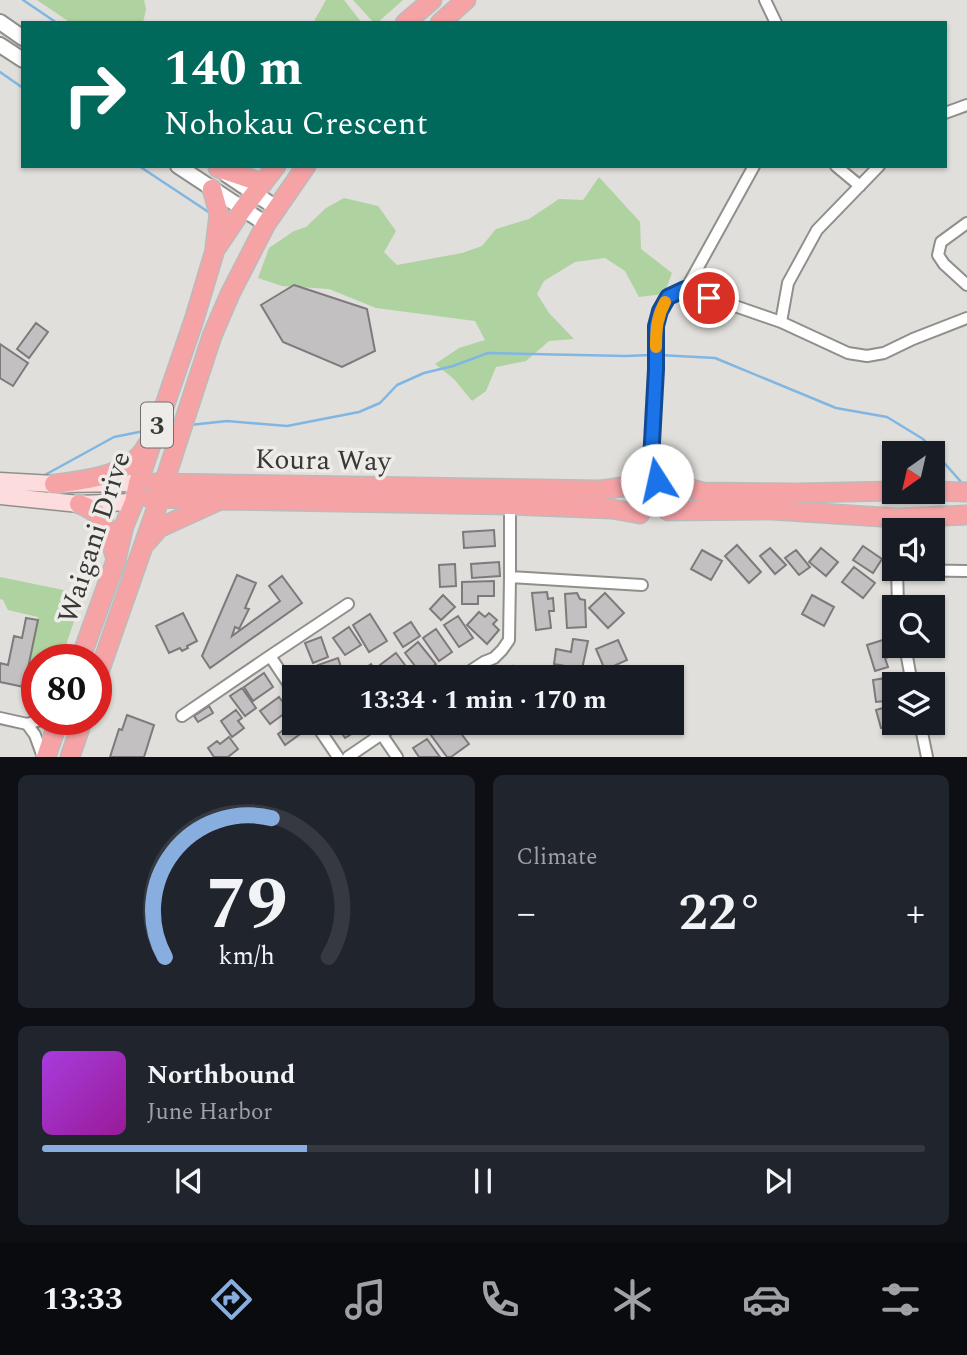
<!DOCTYPE html>
<meta charset="utf-8">
<style>
body{margin:0;font-family:Spectral,serif;background:#20242c;color:#f1f3f6;height:100vh;display:flex;flex-direction:column;font-size:26px;white-space:nowrap}
*{box-sizing:border-box;margin:0}
p{font-size:23px;color:#9ea1a6}
.icon{flex:none;width:38px;height:38px;fill:none;stroke:currentColor;stroke-width:2;stroke-linecap:round;stroke-linejoin:round}
.map{position:relative;height:757px;overflow:hidden}
.side{display:flex;flex-direction:column;gap:18px;padding:18px;background:#0d0f14;flex:1}
.side>*{flex:none}
.hud{position:absolute;left:21px;top:21px;width:926px;height:147px;border-radius:0px;box-shadow:0 2px 5px #0004;background:#00695c;color:#fff;overflow:hidden}
.needle{width:46px;rotate:214deg}
.fabs{position:absolute;left:882px;top:441px;display:grid;gap:14px}
.fabs a{display:grid;place-items:center;width:63px;height:63px;border-radius:0px;background:#171b24;box-shadow:0 2px 5px #0004;font-size:35px}
.speed{position:absolute;left:21px;top:644px;display:flex;gap:14px;font-size:35px;font-weight:700;text-align:center}
.speed>*{display:grid;place-content:center;width:91px;height:91px;border-radius:50%;background:#171b24;box-shadow:0 2px 5px #0004;line-height:1}
.speed .limit{border:10px solid #d22;background:#fff;color:#111}
.pin{position:absolute;display:grid;place-items:center;width:60px;height:60px;color:#fff;margin:-30px;border:4px solid #fff;border-radius:50%;box-shadow:0 2px 7px #0007}
.me{position:absolute;width:77px;margin:-38px;rotate:350deg;stroke-linejoin:round;filter:drop-shadow(0 0 5px #0008)}
.turn{display:flex;align-items:center;gap:24px;height:147px;padding:0 28px;font-size:32px}
.turn .icon{width:91px;height:91px;stroke-width:2.5}
.turn b{display:block;font-size:49px;line-height:60px}
.big{font-size:52px;font-weight:700;line-height:1.1}
.side .widget{flex:1;display:flex;flex-direction:column;justify-content:center;gap:10px;min-width:0;padding:0 24px;border-radius:10px;background:#20242c}
.side .dial{align-items:center;gap:0}
.dial svg{height:182px;overflow:visible;fill:none;stroke:#363941;stroke-width:7;stroke-linecap:round;text-anchor:middle}
.dial text{fill:#f1f3f6;stroke:none}
.song{display:flex;align-items:center;gap:21px}
.cover{width:84px;height:84px;border-radius:10px;background:linear-gradient(135deg,hsl(280 70% 55%),hsl(300 70% 35%))}
.played{height:7px;border-radius:4px;background:linear-gradient(90deg,#88aedf 30%,#363941 30%)}
.keys{display:flex;justify-content:space-around;direction:ltr}
.heat{display:flex;justify-content:space-between;align-items:center;font-size:38px;direction:ltr}
.side .tiles{flex:1;display:grid;gap:18px;grid-template-columns:1fr 1fr}
.widget:last-child{grid-column:span 2}
.trip{position:absolute;left:282px;top:665px;width:402px;height:70px;border-radius:0px;background:#171b24;box-shadow:0 2px 5px #0004;font-weight:700;line-height:70px;text-align:center}
.menu{display:flex;height:112px;justify-content:space-around;align-items:center;background:#090b0e;color:#9ea1a6}
.menu .icon{width:49px;height:49px}
.menu .on{color:#88aedf}
.menu b{font-size:32px;color:#f1f3f6}
.map>svg:first-child{display:block}
</style>
<div class="map">
<svg width="967" height="757" viewBox="0 0 967 757">
<rect width="100%" height="100%" fill="#e0dfdb"/>
<path fill="#aed2a0" d="M37,0h107l2,9 -3,14h-72z
M326,0h18l18,23h-49z
M353,0h50l-26,23h-3z
M599,177l41,45 1,27 31,24 -8,21 -25,3 -14,-26 -20,-13 -30,4 -31,19 -7,13 12,19 25,26 -25,2 -23,20 -30,6 -10,24 -14,10 -18,-22 -19,-15 24,-16 26,-8 -10,-19 -99,-13 -47,-19 -47,-3 -24,-8 11,-30 25,-17 12,-4 20,-19 18,-10 34,8 18,25 -12,21 13,13 65,-12 20,-7 14,-17 33,-10 30,-20 24,1z
M0,577l83,17 -22,66h-24v15l-10,-2 11,-56 -30,-7 -5,-10 -3,-1z"/>
<g fill="none" stroke-linecap="round" stroke-linejoin="round">
<path stroke="#81b6e3" stroke-width="2.5" d="M23,0l34,23
M0,72l23,16
M139,166l74,49
M659,355l56,3 121,50 51,9 36,22 39,44
M190,425l37,-4 60,5 72,-14 21,-9 17,-18 27,-12 29,-7 35,-13 137,3 27,-1
M43,476l71,-39 35,-7"/>
</g>
<path fill="#c3c0c2" stroke="#7d7a7c" stroke-width="2" d="M294,285l73,24 8,42 -33,16 -59,-25 -22,-37z
M36,323l12,9 -19,26 -12,-9z
M0,344l28,19 -15,23 -13,-8z
M494,530l1,16 -31,2 -1,-16z
M737,545l24,27 -12,11 -24,-27z
M863,546l19,13 -9,14 -20,-13z
M770,548l16,17 -11,9 -15,-18z
M821,548l17,14 -12,14 -17,-14z
M702,550l20,11 -11,19 -20,-11z
M796,550l14,17 -11,8 -14,-17z
M499,562l1,14 -28,2 -1,-14z
M455,564l1,22 -16,1 -1,-22z
M854,567l21,16 -12,15 -21,-16z
M237,575l19,8 -11,25 4,1 -10,20 -4,-2 -3,9 48,-35 -11,-15 13,-10 20,27 -92,65 -8,-12z
M494,581v15h-16v8h-16v-22z
M547,592l1,7 5,-1 1,13h-5l2,17 -15,2 -4,-37z
M577,593l3,6 5,1 1,27 -19,1 -2,-34z
M605,593l19,20 -16,15 -19,-20z
M443,595l12,12 -14,13 -11,-11z
M812,595l22,12 -10,19 -22,-12z
M479,612l6,5 4,-4 8,7 -4,4 6,6 -12,14 -20,-19z
M183,613l14,28 -10,5 1,2 -6,3 -2,-3 -11,5 -13,-27z
M370,614l17,27 -18,11 -16,-27z
M458,616l15,22 -14,9 -15,-22z
M26,618l12,2 -14,67 -24,-5v-19l8,2 6,-29 8,2z
M411,622l9,14 -17,11 -9,-14z
M349,627l12,18 -16,10 -12,-17z
M436,629l16,23 -13,9 -16,-23z
M321,637l7,20 -15,6 -8,-20z
M573,639l15,2 -6,28 -28,-5 2,-15 15,3z
M886,639l6,17 -7,2 3,9 -13,4 -8,-26z
M618,640l9,20 -22,10 -9,-21z
M418,642l18,22 -14,11 -17,-22z
M396,653l18,24h-25l-9,-12z
M338,658l5,15 -5,2v2h-16l-4,-12z
M371,664l10,13h-22l-2,-3z
M513,666l9,11h-21l-1,-1z
M550,668v9h-21v-8z
M264,673l9,14 -20,14 -9,-14z
M892,677l2,23 -18,2 -3,-22z
M242,688l14,20 -11,8 -15,-20z
M279,697l10,13 -19,14 -10,-13z
M894,705v18h5l-18,5 -5,-18z
M209,706l4,7 -15,9 -4,-6z
M236,710l6,8 -4,3 6,7 -12,9 -11,-16z
M127,715l27,10 -10,32h-34l9,-28 3,1z
M293,718l1,5h2l7,9 -18,13 -7,-11 8,-6 -2,-4z
M335,723h40l2,2 -14,9 -3,-5 -15,9z
M430,723h23l16,21 -18,13h-4l-22,-30z
M487,723h21l-11,10z
M229,737l9,12 -10,8h-14l-6,-9 9,-7 3,3z
M427,739l13,18h-21l-6,-9z"/>
<g fill="none" stroke-linecap="round" stroke-linejoin="round">
<g stroke="#908f8c" stroke-width="14">
<path id="minor" d="M765,0l11,23
M945,113l22,-8
M836,166l24,20
M967,223l-26,19 -3,13 6,9 23,21
M686,289l95,33 67,31 19,3 17,-3 29,-14 54,-21
M781,322l7,-39 29,-53 62,-64
M650,479l6,-110v-43l4,-15 8,-14 18,-8 68,-123
M897,569l1,38
M897,570l69,1
M510,577l132,8
M905,646l7,38
M270,656l78,-52
M461,677l23,-15 10,-4 8,-8 7,-10 1,-63v-72
M182,716l88,-60 24,36
M0,718l27,6 17,-5
M315,723l23,34
M920,723l7,34
M27,724l8,11 8,22
M382,735l15,22
M348,757l50,-34"/>
</g>
<g stroke="#908f8c" stroke-width="18">
<path id="tertiary" d="M0,22l23,16
M0,45l23,15
M178,166l88,58
M227,175l51,34"/>
</g>
<g stroke="#908f8c" stroke-width="19">
<path id="secondary" d="M0,481l54,3 84,-1
M0,496l79,8 55,-2"/>
</g>
<g stroke="#bbb" stroke-width="21">
<path id="trunk" d="M405,23l27,-23
M440,23l26,-23
M218,168l45,15
M212,189l7,25 -4,33
M663,482l40,10 94,1 97,-2
M155,483l446,7 21,-3 22,-6
M54,484c31,-4 77,-8 93,-39
M933,491l34,1
M151,499l39,-1 31,2 289,5 102,4 28,5
M79,504c29,11 28,25 36,52
M668,511l104,-1 125,8 70,-3
M147,542l12,-14 59,-27
M80,660l36,-100 8,-34 10,-24 4,-19 56,-163 21,-70 27,-40 34,-44
M96,681l64,-183 4,-15 48,-147 18,-42 36,-70 40,-58
M46,757l13,-38
M70,757l13,-38"/>
</g>
<use href="#minor" stroke="#fff" stroke-width="10"/>
<use href="#tertiary" stroke="#fff" stroke-width="14"/>
<use href="#secondary" stroke="#fcdcdd" stroke-width="16"/>
<use href="#trunk" stroke="#f6a3a6" stroke-width="18"/>
</g>
<g fill="none" stroke-linecap="round" stroke-linejoin="round">
<g stroke="#114b97" stroke-width="18">
<path id="route" d="M657,480l-7,-1 6,-110v-43l4,-15 8,-14 17,-8 24,9"/>
</g>
<use href="#route" stroke="#1a73e8" stroke-width="12"/>
<path stroke="#f59e0b" stroke-width="12" d="M656,347c0,-18 1,-30 9,-45"/>
</g>
<g text-anchor="middle" stroke-width="7" stroke-linejoin="round" paint-order="stroke">
<rect fill="#edece9" stroke="#6e6e6c" stroke-width="2" x="141" y="402.5" width="32" height="45" rx="5"/>
<g font-size="26" font-weight="bold" fill="#383836">
<text x="157" y="434">3</text>
</g>
<g font-size="28" fill="#383836" stroke="#edece9">
<text transform="translate(323 459) rotate(1)" y="10">Koura Way</text>
<text transform="translate(93 537) rotate(-72)" y="10">Waigani Drive</text>
</g>
</g>
</svg>
<div class="fabs">
<a><svg class="needle" viewBox="-14 -14 28 28"><path d="M0-13l5 13h-10z" fill="#e53935"/><path d="M0 13l5-13h-10z" fill="#9ea1a6"/></svg></a>
<a><svg class="icon" aria-label="sound" viewBox="0 0 24 24"><path d="M4 9h4l5-4v14l-5-4H4zM17 9q2 3 0 6"/></svg></a>
<a><svg class="icon" aria-label="search" viewBox="0 0 24 24"><circle cx="10" cy="10" r="6"/><path d="M15 15l6 6"/></svg></a>
<a><svg class="icon" aria-label="layers" viewBox="0 0 24 24"><path d="M12 4l9 5-9 5-9-5zM3 14l9 5 9-5"/></svg></a>
</div>
<div class="speed"><div class="limit">80</div></div>
<div class="pin" style="left:709px;top:298px;background:#d93025"><svg class="icon" aria-label="arrive" viewBox="0 0 24 24"><path d="M6 21V4h12l-3 4 3 4H6"/></svg></div>
<svg class="me" style="left:657px;top:480px" viewBox="-20 -20 40 40"><circle r="19" fill="#fff"/><path d="M0-13L10 11 0 6-10 11z" fill="#1a73e8"/></svg>
<div class="trip">13:34 · 1 min · 170 m</div>
<div class="hud">
<div class="turn"><svg class="icon" aria-label="right" viewBox="0 0 24 24"><path d="M7 20v-9h11M14 6l5 5-5 5"/></svg><div><b>140 m</b>Nohokau Crescent</div></div>
</div>
</div>
<section class="side">
<div class="tiles">
<div class="widget dial"><svg viewBox="0 0 100 80">
<path d="M14 69A42 42 0 1 1 86 69"/>
<path d="M14 69A42 42 0 0 1 61 8" stroke="#88aedf"/>
<text x="50" y="56" font-size="32" font-weight="700">79</text>
<text x="50" y="72" font-size="11">km/h</text>
</svg></div>
<div class="widget"><p>Climate</p>
<div class="heat"><a>−</a><b class="big">22°</b><a>+</a></div>
</div>
<div class="widget">
<div class="song"><i class="cover"></i><div><b>Northbound</b><p>June Harbor</p></div></div>
<div class="played"></div>
<div class="keys"><svg class="icon" aria-label="previous" viewBox="0 0 24 24"><path d="M18 5L8 12l10 7zM5 5v14"/></svg><svg class="icon" aria-label="pause" viewBox="0 0 24 24"><path d="M8 5v14M16 5v14"/></svg><svg class="icon" aria-label="next" viewBox="0 0 24 24"><path d="M6 5l10 7-10 7zM19 5v14"/></svg></div>
</div>
</div>
</section>
<nav class="menu">
<b>13:33</b>
<svg class="icon on" aria-label="directions" viewBox="0 0 24 24"><path d="M12 3l9 9-9 9-9-9zM9 14v-3h6M13 9l2 2-2 2"/></svg>
<svg class="icon" aria-label="music" viewBox="0 0 24 24"><path d="M9 18V5l10-2v13"/><circle cx="6" cy="18" r="3"/><circle cx="16" cy="16" r="3"/></svg>
<svg class="icon" aria-label="phone" viewBox="0 0 24 24"><path d="M5 4h4l2 5-3 2q2 4 5 5l2-3 5 2v4C11 20 4 13 5 4z"/></svg>
<svg class="icon" aria-label="climate" viewBox="0 0 24 24"><path d="M12 3v18M4 7l16 10M4 17L20 7"/></svg>
<svg class="icon" aria-label="car" viewBox="0 0 24 24"><path d="M5 17H2v-5l4-1 3-4h7l3 4 3 1v5h-3M9 17h6M6 11h13"/><circle cx="7" cy="17" r="2"/><circle cx="17" cy="17" r="2"/></svg>
<svg class="icon" aria-label="filters" viewBox="0 0 24 24"><path d="M4 7h16M4 17h16"/><circle cx="9" cy="7" r="2"/><circle cx="15" cy="17" r="2"/></svg>
</nav>
